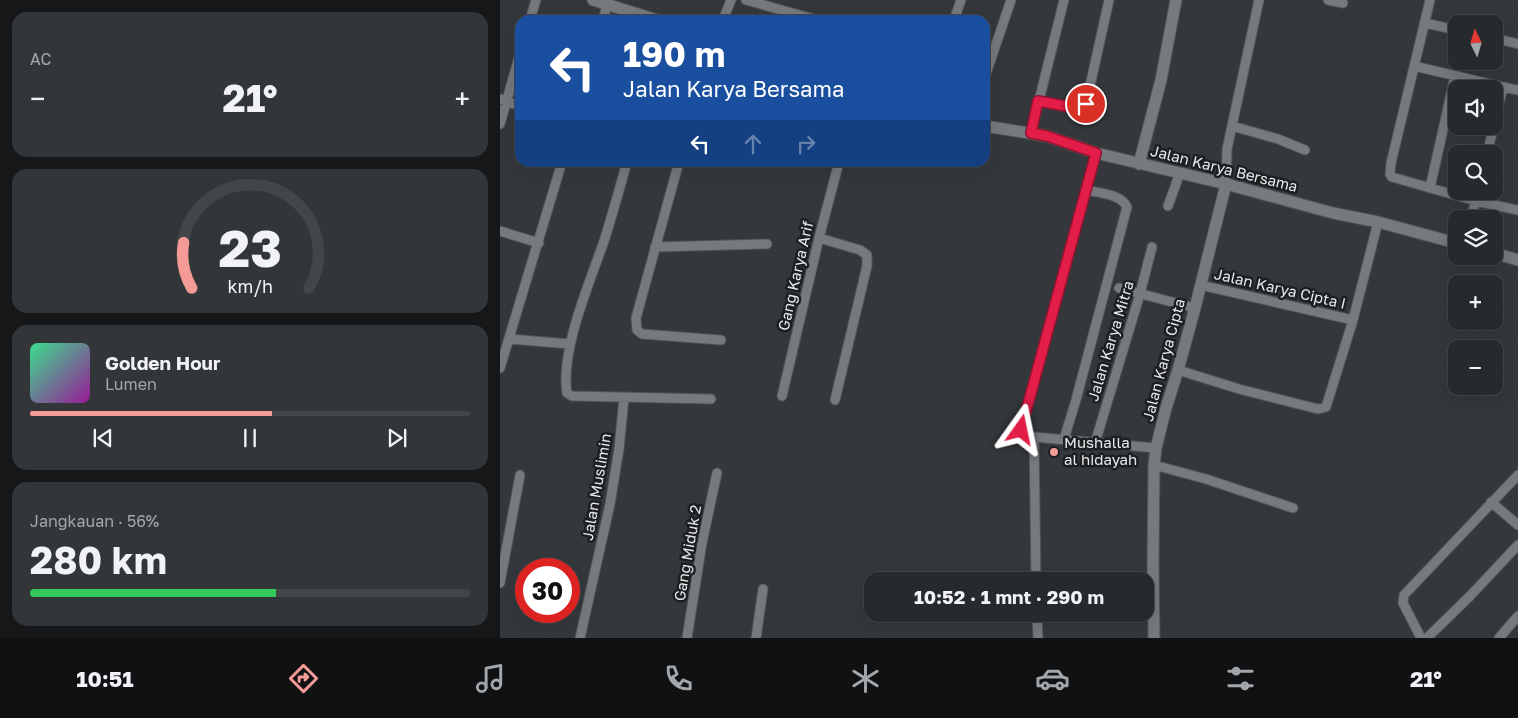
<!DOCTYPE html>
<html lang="id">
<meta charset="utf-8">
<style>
body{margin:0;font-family:"Golos Text",sans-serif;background:#333639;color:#f1f3f6;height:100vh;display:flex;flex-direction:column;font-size:19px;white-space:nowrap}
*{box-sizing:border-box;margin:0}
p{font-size:16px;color:#a4a7aa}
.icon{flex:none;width:28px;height:28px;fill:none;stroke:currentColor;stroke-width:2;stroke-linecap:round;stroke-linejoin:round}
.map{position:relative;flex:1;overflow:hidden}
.panel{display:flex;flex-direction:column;gap:12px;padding:12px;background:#151719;width:500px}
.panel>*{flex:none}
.top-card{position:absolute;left:15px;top:15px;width:475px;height:152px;border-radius:15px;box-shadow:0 5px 20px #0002,0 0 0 1px #434649;background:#1a4fa0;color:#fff;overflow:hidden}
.needle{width:32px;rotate:355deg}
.fabs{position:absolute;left:948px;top:15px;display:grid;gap:10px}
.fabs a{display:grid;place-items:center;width:55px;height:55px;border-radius:10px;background:#272a2d;box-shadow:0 5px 20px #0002,0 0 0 1px #434649;font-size:25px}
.speed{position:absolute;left:15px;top:558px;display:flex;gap:10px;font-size:25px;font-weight:700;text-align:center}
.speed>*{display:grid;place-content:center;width:65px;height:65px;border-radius:50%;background:#272a2d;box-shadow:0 5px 20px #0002,0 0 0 1px #434649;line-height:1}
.speed .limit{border:8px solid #d22;background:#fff;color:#111}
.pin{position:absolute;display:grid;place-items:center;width:42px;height:42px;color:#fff;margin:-21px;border:2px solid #fff;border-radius:50%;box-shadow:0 1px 5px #0007}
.me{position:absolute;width:55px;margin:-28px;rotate:12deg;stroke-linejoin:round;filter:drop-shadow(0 0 4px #0008)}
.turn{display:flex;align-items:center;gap:18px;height:105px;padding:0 25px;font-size:22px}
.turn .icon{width:65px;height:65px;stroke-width:2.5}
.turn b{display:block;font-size:35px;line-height:42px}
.lanes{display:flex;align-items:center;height:48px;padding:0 25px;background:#0003;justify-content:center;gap:25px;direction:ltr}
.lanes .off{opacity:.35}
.big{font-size:38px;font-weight:700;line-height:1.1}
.panel .widget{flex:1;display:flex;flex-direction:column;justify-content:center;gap:8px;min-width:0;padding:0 18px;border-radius:15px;background:#333639}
.panel .dial{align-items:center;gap:0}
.dial svg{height:130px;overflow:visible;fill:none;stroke:#434649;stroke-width:7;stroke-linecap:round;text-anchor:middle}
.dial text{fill:#f1f3f6;stroke:none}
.song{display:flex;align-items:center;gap:15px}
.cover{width:60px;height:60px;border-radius:8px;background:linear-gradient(135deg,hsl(150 70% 55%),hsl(300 70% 35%))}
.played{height:5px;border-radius:2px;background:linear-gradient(90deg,#f59b97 55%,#434649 55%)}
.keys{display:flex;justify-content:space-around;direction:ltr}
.heat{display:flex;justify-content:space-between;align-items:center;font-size:28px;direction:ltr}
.charge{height:8px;border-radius:4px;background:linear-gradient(90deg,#34c759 56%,#434649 0)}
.trip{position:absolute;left:364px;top:572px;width:290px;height:50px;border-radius:15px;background:#272a2d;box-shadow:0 5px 20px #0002,0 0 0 1px #434649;font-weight:700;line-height:50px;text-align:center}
.tabs{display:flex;height:80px;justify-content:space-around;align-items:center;background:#101112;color:#a4a7aa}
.tabs .icon{width:35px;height:35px}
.tabs .selected{color:#f59b97}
.tabs b{font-size:22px;color:#f1f3f6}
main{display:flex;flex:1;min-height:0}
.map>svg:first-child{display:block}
</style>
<main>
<section class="panel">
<div class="widget"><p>AC</p>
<div class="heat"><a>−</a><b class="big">21°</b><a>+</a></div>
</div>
<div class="widget dial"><svg viewBox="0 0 100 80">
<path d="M14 69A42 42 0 1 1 86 69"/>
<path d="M14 69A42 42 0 0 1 9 41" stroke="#f59b97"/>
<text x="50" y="56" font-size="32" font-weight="700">23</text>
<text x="50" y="72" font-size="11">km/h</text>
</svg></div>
<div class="widget">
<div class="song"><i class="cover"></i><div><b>Golden Hour</b><p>Lumen</p></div></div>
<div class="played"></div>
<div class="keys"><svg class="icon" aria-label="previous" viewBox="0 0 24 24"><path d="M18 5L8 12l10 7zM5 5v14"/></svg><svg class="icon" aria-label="pause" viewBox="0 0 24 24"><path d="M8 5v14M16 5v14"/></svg><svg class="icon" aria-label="next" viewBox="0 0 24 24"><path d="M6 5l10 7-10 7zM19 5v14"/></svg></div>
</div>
<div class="widget"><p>Jangkauan · 56%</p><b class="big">280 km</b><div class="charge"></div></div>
</section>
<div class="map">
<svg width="1018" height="638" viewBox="0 0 1018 638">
<rect width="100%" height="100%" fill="#34383c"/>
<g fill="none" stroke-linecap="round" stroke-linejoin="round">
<g stroke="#515457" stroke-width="11">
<path id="minor" d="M246,0l71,20
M828,0l15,3
M930,0l-39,163 -1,11 2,3 84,24 42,9
M30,20l6,-20
M103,20l4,-15
M223,20l8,-20
M454,20l7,-20
M925,23l31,7
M994,38l24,6
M914,66l89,21
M485,77l26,-77
M0,99l20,7
M538,101l38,8 5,-1 5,-4 23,-104
M0,124l20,-70
M994,125l9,-38 15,3
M732,126l46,13 27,11
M531,133l33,-133
M596,153l-75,277 4,4 9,3 122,11
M987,154l7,-28
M127,162c-8,28 -15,55 -24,82 -14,40 -43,108 -36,149l5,3 139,3
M179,162l-43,156 1,12 5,4 79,6
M726,184l1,-35 32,-149
M930,188l25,-112
M668,206l12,-33
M971,219l7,-28
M0,231l39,12
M319,238l41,12 7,5v11l-32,134
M155,247l112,-3
M700,285l153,35
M619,288l76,20
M10,339l60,5
M0,368l62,-206
M678,370l61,19 79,20 8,-2 27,-87 25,-98
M282,396l37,-158 20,-76
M534,437l2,144
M564,439l12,-39 51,-193c-6,-13 -28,-14 -41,-17
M595,443l45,-149 12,-47
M654,465l52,14 87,29
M991,502l27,23
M0,583l20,-108
M537,614l1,24
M80,638l30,-134 9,-55 5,-51
M187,638l15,-95 15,-70
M256,638l7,-49
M921,638l-18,-35 1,-8 114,-120
M927,638l43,-42 48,-51
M999,638l19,-22"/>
</g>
<g stroke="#515457" stroke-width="13">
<path id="tertiary" d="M93,0l64,20
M485,126l62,10 49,17 130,31 107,29 45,9 78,21
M639,164l22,-84 15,-80
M994,253l24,7
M654,638l-1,-74 1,-99 2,-17 10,-40 12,-38 17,-62 31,-124"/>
</g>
<use href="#minor" stroke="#767a7f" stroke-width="9"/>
<use href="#tertiary" stroke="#767a7f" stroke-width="11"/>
</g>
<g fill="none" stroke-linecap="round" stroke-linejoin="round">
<g stroke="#92132f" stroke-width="12">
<path id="route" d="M521,430l75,-277 -49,-17 -16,-3 7,-32 38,7h5l5,-4"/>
</g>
<use href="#route" stroke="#e11d48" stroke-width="9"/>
</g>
<circle fill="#f59b97" stroke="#1d1f21" stroke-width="2" cx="554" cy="452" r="5"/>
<g text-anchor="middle" stroke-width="5" stroke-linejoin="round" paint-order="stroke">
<g font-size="15" fill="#e7eaec" stroke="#1d1f21">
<text transform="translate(724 169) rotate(14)" y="5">Jalan Karya Bersama</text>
<text transform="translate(296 276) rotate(-77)" y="5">Gang Karya Arif</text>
<text transform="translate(780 289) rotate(13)" y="5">Jalan Karya Cipta I</text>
<text transform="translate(611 341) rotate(-73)" y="5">Jalan Karya Mitra</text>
<text transform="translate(664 360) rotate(-75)" y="5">Jalan Karya Cipta</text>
<text transform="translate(97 487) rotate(-80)" y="5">Jalan Muslimin</text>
<text transform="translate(188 553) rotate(-80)" y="5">Gang Miduk 2</text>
</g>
<g font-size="15" fill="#e7eaec" stroke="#1d1f21" text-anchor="start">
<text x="564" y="448">Mushalla<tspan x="564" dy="17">al hidayah</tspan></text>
</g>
</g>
</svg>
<div class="fabs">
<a><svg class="needle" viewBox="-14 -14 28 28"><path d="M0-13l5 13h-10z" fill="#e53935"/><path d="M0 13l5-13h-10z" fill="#a4a7aa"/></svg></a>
<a><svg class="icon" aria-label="sound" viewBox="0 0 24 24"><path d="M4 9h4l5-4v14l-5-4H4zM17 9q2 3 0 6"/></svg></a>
<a><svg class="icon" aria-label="search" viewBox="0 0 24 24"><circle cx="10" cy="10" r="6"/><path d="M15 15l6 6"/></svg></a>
<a><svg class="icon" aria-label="layers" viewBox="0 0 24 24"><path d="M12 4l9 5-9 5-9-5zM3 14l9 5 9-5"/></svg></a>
<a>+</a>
<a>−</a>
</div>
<div class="speed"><div class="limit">30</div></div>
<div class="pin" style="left:586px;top:104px;background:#d93025"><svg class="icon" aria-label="arrive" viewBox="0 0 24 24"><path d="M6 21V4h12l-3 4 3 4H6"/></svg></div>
<svg class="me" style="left:521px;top:430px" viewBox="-20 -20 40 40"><path d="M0-17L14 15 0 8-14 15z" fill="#e11d48" stroke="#fff" stroke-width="4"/></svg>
<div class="trip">10:52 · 1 mnt · 290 m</div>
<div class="top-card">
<div class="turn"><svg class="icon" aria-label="left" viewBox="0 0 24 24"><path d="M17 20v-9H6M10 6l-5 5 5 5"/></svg><div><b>190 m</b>Jalan Karya Bersama</div></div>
<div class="lanes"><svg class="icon" aria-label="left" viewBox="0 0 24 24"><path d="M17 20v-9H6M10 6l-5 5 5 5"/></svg><svg class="icon off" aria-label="ahead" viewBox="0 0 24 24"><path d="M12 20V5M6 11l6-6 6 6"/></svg><svg class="icon off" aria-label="right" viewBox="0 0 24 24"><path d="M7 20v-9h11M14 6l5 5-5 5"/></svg></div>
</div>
</div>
</main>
<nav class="tabs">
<b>10:51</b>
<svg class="icon selected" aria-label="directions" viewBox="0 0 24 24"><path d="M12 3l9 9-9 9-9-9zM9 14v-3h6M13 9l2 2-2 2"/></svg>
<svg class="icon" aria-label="music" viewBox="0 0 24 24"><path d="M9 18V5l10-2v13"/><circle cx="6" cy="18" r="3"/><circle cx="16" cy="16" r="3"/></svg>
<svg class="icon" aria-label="phone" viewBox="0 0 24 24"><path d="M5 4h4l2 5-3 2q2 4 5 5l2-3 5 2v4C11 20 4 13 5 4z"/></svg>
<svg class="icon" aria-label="climate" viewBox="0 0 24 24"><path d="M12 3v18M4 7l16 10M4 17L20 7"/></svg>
<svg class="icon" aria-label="car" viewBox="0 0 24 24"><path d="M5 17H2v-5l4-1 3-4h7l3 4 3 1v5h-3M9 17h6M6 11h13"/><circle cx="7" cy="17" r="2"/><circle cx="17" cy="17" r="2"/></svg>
<svg class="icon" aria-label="filters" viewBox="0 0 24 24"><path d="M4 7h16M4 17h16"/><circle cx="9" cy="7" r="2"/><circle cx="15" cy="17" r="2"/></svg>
<b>21°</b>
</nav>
